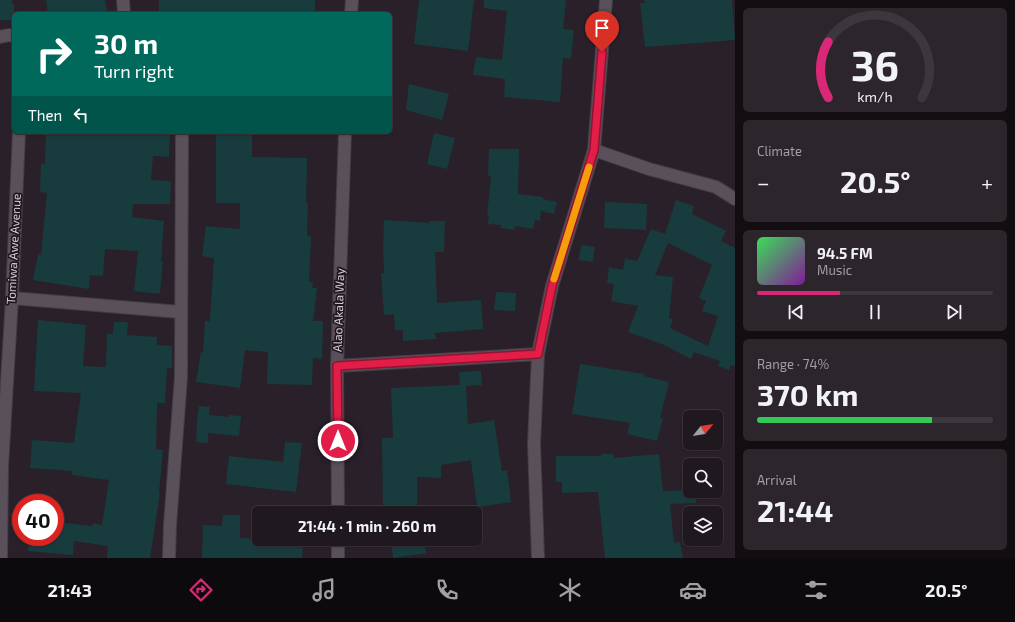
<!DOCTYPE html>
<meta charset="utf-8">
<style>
body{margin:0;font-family:"Exo 2",sans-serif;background:#2c252c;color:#f1f3f6;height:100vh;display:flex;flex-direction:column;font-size:15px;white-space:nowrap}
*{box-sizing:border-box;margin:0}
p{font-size:13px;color:#a1a0a4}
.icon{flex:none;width:22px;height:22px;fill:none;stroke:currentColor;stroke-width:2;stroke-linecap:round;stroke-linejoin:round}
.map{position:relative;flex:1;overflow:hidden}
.sheet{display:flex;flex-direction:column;gap:8px;padding:8px;background:#110d11;width:280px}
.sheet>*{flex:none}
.guide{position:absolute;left:12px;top:12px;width:380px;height:122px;border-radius:6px;box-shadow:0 1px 3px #0004,0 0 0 1px #3c373d;background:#00695c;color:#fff;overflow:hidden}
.needle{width:26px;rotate:60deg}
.fabs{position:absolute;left:683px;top:410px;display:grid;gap:8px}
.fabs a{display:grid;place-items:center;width:40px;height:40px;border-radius:6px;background:#1f181f;box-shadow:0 1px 3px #0004,0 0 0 1px #3c373d;font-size:20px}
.speed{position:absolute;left:12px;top:494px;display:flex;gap:8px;font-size:20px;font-weight:700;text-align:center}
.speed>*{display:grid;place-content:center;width:52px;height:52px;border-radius:50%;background:#1f181f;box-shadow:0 1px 3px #0004,0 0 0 1px #3c373d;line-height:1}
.speed .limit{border:6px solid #d22;background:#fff;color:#111}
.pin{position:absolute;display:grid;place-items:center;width:34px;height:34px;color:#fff;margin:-41px -17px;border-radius:50% 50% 50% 0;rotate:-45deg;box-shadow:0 0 4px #0007}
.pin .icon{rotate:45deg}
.me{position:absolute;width:44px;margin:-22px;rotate:0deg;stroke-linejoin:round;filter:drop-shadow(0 0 3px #0008)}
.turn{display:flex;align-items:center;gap:14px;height:84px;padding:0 16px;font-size:18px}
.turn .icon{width:52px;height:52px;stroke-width:2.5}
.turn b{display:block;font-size:28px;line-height:34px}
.then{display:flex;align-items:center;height:38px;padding:0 16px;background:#0003;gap:8px;font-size:15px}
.big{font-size:30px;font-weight:700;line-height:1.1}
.sheet .widget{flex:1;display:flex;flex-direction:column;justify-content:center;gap:6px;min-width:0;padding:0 14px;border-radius:6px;background:#2c252c}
.sheet .dial{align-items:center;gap:0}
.dial svg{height:104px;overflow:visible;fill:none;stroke:#3c373d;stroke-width:7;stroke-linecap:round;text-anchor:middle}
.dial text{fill:#f1f3f6;stroke:none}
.song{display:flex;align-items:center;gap:12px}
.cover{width:48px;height:48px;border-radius:6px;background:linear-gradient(135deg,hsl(130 70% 55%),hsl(290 70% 35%))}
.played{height:4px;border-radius:2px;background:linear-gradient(90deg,#db2777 35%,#3c373d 35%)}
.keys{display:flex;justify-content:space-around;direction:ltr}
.heat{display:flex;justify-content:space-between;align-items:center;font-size:22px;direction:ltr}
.charge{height:6px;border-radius:3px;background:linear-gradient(90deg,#34c759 74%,#3c373d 0)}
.trip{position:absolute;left:252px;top:506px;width:230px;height:40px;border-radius:6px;background:#1f181f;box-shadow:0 1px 3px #0004,0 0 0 1px #3c373d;font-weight:700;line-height:40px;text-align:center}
.tab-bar{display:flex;height:64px;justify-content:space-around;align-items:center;background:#0c0a0c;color:#a1a0a4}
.tab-bar .icon{width:28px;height:28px}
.tab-bar .selected{color:#db2777}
.tab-bar b{font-size:18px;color:#f1f3f6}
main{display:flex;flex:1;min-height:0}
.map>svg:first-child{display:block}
</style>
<main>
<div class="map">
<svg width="735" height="558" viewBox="0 0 735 558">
<rect width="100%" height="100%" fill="#292029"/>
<path fill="#183c3d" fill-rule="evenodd" d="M0,0h12v4h2v16h-14z
M46,0h59l2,14h-59z
M159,0h156v14h-156z
M419,0h55l-6,51 -54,-7z
M484,0h82l-3,29 11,1 -3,29 -8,-1 -3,44 -56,-5 1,-18 -32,-4 3,-18 26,3 5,-49 -23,-3z
M644,0h88l3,40 -90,7 -5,-44h5z
M409,84l40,10 -7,26 -36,-10z
M46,132h124l-1,25 -16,-1 -2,24 20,1 -1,23h-37l-1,13 32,4 -3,41h2l-3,32 -26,-3 4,-40 -33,-2 -2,27 -13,-1 -1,14 -56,-9 5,-25h3l6,-62 -7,-1 1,-28h4z
M216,132h36v25l55,1 -1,45h2l-1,33h4l-2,46h4l-1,6h5l-4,33h10l-1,38 -9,-1 -1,27 -45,-1 1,-32 -23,-2 -5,38 -44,-6 5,-30 2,1 2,-32h5l4,-63 -12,-2 4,-30 34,3v-26h-24z
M434,133l21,5 -8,31 -20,-5z
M489,149h30l-1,45 25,3v2l14,3 -3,12 -13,-3 -1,10 -5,-1 -2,9 -18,-3v4l-14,-2v-3l-13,-1 1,-9h-2l4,-39h-3z
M676,200l18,6 -2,8 34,17 -5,10 14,7v118l-4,-1 -2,5 -11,-4 2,-5 -26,-9 -3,7 -29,-15 -34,-12 10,-26 -27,-5 3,-17 -7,-1 2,-16 14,3 2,-11 12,2 14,-32 14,5zM668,243l44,22 -13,33 7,3 -4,10 16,5 -10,30 -38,-18 3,-9 -4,-1 4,-41 -18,-2z
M605,202l42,2 -1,26 -42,-2z
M384,220l46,3v-2h15l-1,31h-9l2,51 44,-3 2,29 -48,4 1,6 -33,2v-11h-8l-1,-16 -10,1 -3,-42h3l-1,-26z
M581,245l14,2 -2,15 -14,-2z
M496,292l20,1 -1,18 -21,-1z
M38,320l48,5 -3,41 23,1 1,-33h6l1,-12h14l-1,13 30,2v8l15,1v22h-5l-2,35h-8l-1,46 7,1 -4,42 1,1 -10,65h-43l1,-12 -34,-5 -1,14 -45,-4 1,-14h26v-15l38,4v-3l9,2 7,-45 -37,-5v-4l-42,-3 2,-28 42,3 7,-50 -47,-2z
M580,364l64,10v2l25,6 -9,36h3l-6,23 -30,-7 3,-11 -58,-9z
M481,371l1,14 -16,1 2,38 26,-4 8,51 5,-1 4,32 -34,5 -6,-47 -30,5v13l-24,-1v32l-34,1 -1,-72h11l-2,-50 69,-3 -1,-13z
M199,406l11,1 -1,8 20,2v-2l12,1 -2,20 -31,-3v10l-12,-1 1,-13h-1z
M285,442l17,1 -6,49 -70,-8 3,-28 54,6z
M601,454h12l1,4 45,-4 4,37 27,-1v1h6v12l-26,1 4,39 6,-1 3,16h-78l-7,-66 -36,1v-11h-6v-26h45z
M223,515h17v23l63,5 -1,15h-100l1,-33 19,1z
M391,539h33l2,14 -33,5z"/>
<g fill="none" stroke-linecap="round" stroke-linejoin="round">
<g stroke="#443d45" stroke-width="14">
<path id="minor" d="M123,0l1,14
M351,14l1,-14
M0,37l9,-2 5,1
M594,150l55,19 67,18 19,12
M12,298l168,14
M337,366l201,-12
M338,513l-1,-147 8,-234
M338,539v19
M1,558l1,-92 10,-168 7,-166
M169,558l1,-33 11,-148 1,-245
M538,558l-4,-114 4,-90 14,-68 42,-136 12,-150"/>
</g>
<use href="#minor" stroke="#59505a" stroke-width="12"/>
</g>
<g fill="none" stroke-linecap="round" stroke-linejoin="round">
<g stroke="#92132f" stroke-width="10">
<path id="route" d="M338,441l-1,-75 201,-12 14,-68 42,-136 8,-98"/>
</g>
<use href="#route" stroke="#e11d48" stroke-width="7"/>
<path stroke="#f59e0b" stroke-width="7" d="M554,279l35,-112"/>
</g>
<g text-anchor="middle" stroke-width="3.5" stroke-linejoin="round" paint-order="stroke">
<g font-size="12" fill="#d5d0d6" stroke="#1f1720">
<text transform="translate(14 249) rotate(-87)" y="4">Tomiwa Awe Avenue</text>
<text transform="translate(339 310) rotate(-88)" y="4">Alao Akala Way</text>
</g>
</g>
</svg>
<div class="fabs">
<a><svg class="needle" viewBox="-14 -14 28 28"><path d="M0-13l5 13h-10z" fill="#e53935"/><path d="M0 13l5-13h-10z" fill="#a1a0a4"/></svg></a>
<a><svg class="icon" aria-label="search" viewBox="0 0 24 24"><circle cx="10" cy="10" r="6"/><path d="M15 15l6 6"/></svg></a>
<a><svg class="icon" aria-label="layers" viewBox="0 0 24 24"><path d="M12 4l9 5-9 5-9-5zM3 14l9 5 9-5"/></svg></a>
</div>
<div class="speed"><div class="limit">40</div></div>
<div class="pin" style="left:602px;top:52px;background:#d93025"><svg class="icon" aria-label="arrive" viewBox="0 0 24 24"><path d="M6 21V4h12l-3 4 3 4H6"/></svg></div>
<svg class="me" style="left:338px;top:441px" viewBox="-20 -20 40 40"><circle r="17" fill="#e11d48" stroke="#fff" stroke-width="3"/><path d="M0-11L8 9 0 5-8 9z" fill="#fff"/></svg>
<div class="trip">21:44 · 1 min · 260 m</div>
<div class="guide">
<div class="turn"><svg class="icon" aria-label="right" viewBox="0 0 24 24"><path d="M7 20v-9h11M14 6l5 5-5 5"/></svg><div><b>30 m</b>Turn right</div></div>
<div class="then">Then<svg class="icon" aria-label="left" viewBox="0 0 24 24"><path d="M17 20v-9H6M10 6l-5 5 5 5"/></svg></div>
</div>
</div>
<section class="sheet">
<div class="widget dial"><svg viewBox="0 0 100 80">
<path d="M14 69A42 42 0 1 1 86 69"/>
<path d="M14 69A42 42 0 0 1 14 26" stroke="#db2777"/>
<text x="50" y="56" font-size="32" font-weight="700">36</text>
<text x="50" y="72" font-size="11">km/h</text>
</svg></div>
<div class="widget"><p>Climate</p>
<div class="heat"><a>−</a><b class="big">20.5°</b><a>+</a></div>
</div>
<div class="widget">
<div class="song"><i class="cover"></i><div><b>94.5 FM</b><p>Music</p></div></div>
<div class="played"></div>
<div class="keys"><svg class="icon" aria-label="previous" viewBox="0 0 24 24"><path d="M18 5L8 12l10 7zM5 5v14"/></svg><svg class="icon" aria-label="pause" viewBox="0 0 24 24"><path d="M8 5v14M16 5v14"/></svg><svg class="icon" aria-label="next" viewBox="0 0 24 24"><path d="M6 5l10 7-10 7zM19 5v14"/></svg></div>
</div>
<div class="widget"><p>Range · 74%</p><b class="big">370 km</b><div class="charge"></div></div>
<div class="widget"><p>Arrival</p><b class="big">21:44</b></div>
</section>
</main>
<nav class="tab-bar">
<b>21:43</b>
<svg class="icon selected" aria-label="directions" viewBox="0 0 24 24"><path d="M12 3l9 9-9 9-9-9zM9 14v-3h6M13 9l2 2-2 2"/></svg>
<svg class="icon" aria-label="music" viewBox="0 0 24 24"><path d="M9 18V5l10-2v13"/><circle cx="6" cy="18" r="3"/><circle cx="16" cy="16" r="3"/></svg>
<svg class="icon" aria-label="phone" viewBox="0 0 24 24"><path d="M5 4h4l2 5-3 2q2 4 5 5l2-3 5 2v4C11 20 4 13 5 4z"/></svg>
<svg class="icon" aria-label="climate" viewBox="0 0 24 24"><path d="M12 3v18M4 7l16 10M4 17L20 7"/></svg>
<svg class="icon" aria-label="car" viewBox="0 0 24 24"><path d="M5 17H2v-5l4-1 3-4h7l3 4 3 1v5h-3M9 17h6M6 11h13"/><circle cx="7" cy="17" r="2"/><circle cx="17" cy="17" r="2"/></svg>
<svg class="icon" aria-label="filters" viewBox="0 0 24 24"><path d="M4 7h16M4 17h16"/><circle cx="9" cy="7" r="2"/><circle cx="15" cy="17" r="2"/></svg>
<b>20.5°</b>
</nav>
